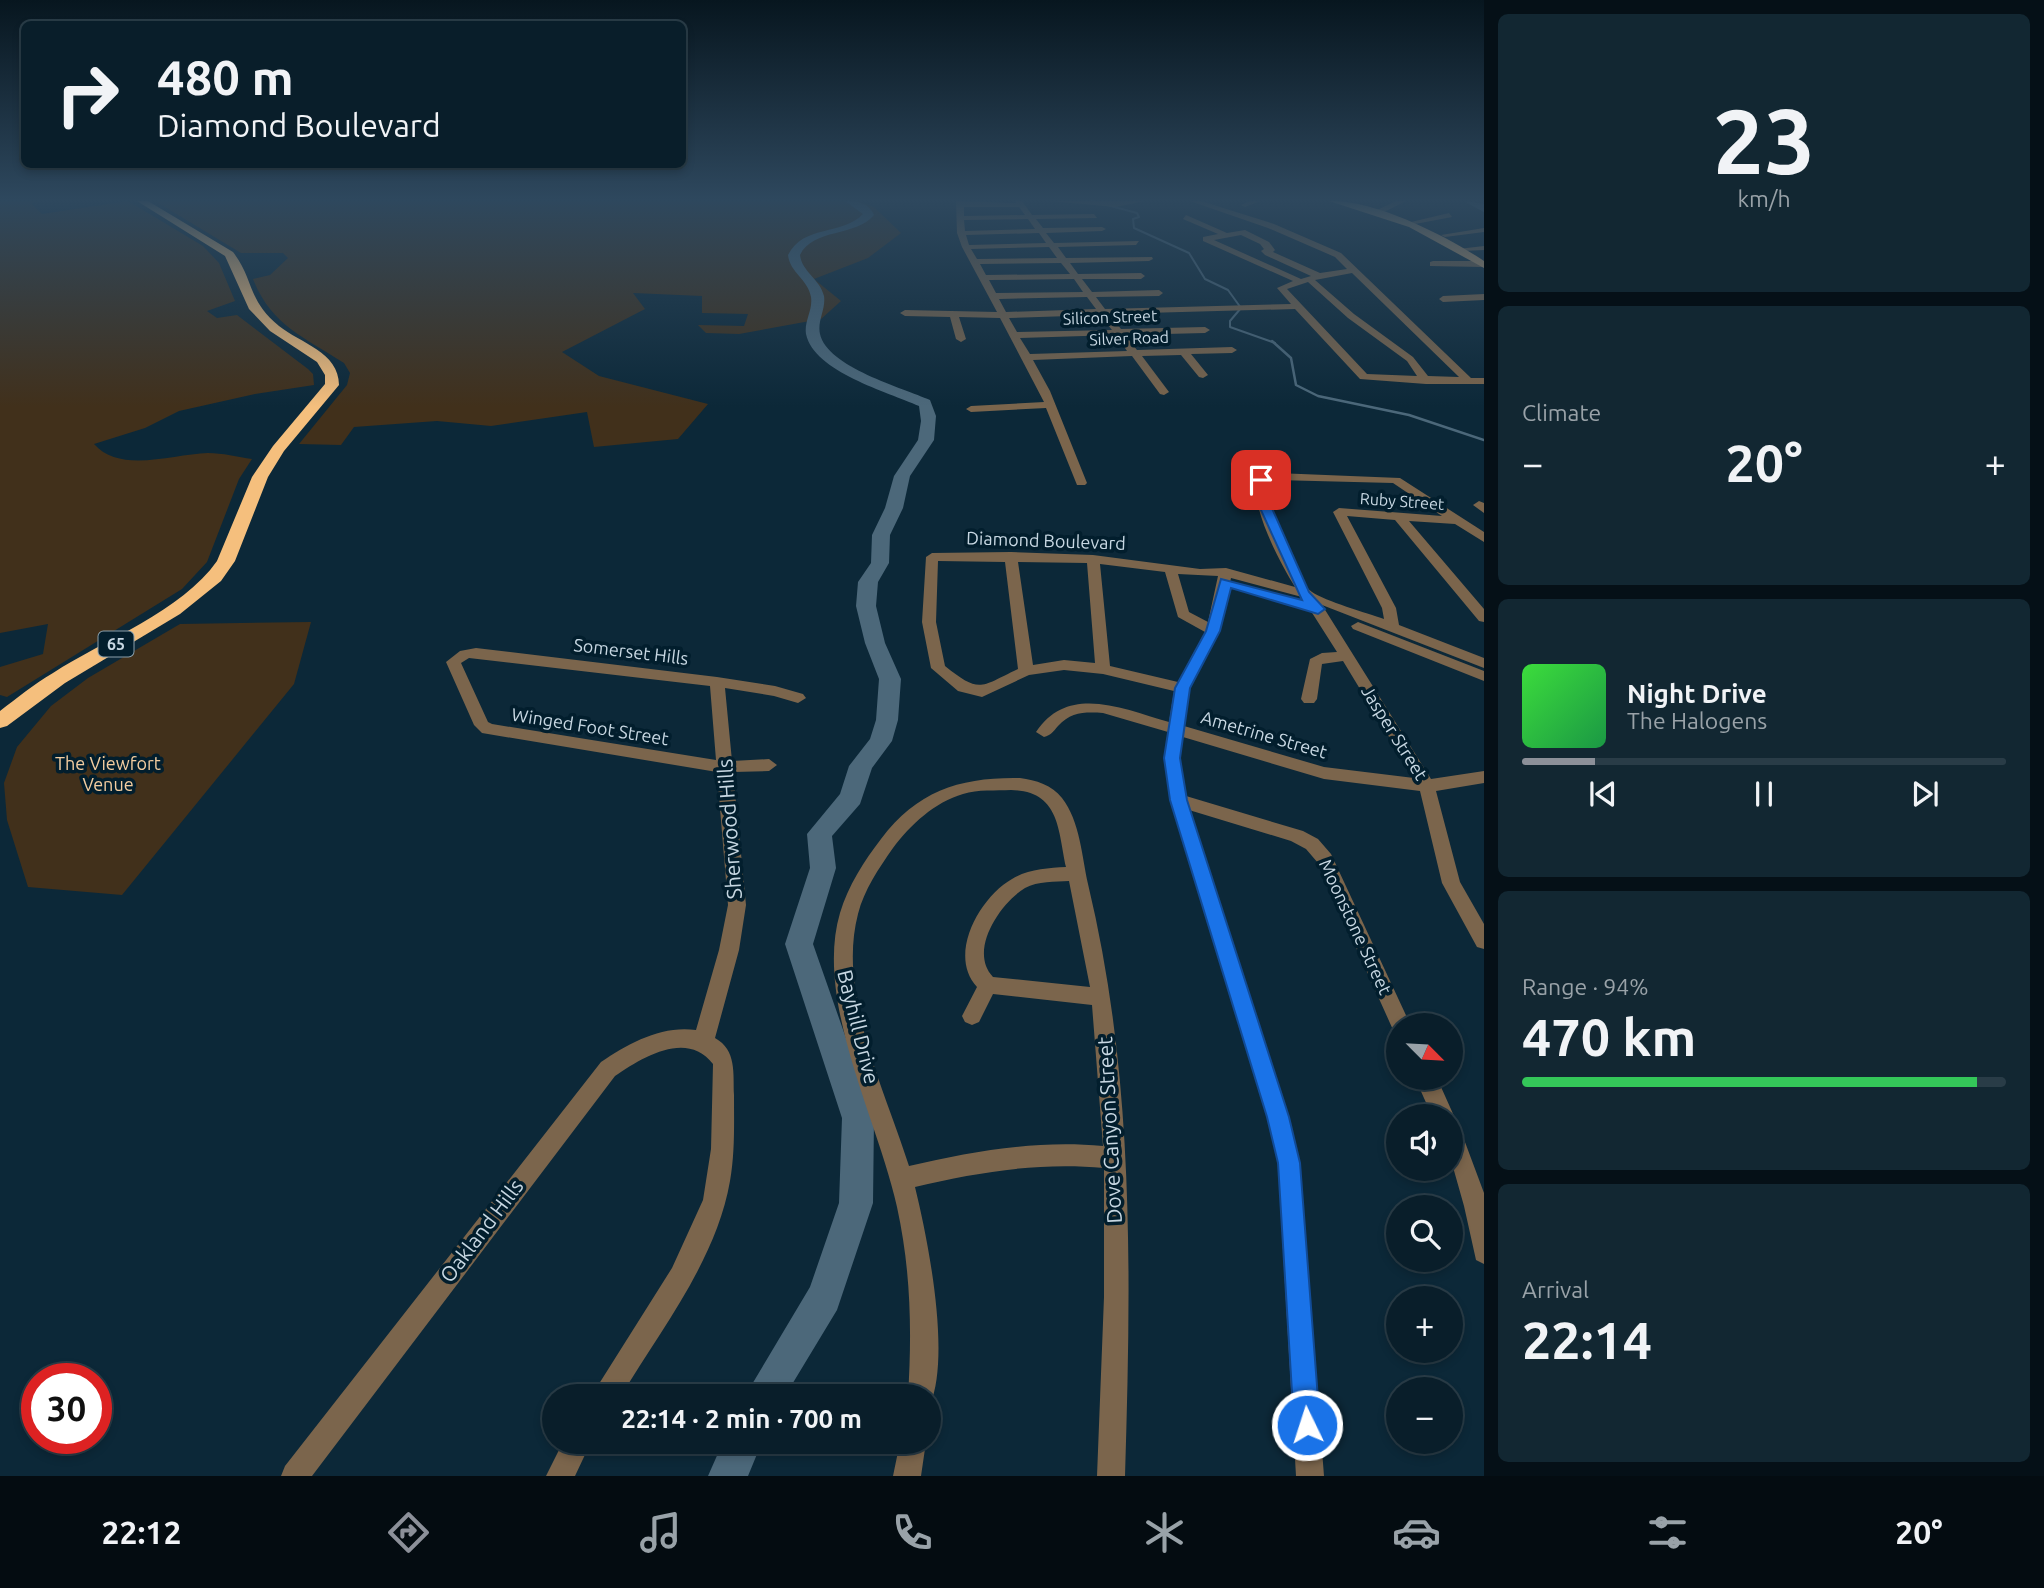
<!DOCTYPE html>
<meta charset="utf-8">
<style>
body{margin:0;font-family:Ubuntu,sans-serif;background:#122732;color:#f1f3f6;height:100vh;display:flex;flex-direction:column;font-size:26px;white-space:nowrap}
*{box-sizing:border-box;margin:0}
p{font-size:23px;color:#99a2a8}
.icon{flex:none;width:38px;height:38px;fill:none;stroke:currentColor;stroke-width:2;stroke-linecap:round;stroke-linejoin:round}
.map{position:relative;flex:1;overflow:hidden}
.side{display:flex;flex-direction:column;gap:14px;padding:14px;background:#051017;width:560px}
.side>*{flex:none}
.guide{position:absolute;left:21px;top:21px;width:665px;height:147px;border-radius:10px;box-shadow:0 4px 10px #0003,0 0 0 2px #293c47;background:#091e2a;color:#f1f3f6;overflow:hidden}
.needle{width:46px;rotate:114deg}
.buttons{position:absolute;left:1386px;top:1013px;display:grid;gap:14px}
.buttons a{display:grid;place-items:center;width:77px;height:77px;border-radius:50%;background:#091e2a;box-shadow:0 4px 10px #0003,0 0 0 2px #293c47;font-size:35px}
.speed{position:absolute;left:21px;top:1363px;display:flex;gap:14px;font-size:35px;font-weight:700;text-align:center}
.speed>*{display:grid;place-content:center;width:91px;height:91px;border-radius:50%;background:#091e2a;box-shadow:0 4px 10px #0003,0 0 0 2px #293c47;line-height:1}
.speed .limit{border:10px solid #d22;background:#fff;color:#111}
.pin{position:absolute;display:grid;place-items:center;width:60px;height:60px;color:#fff;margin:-30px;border-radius:14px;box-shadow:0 4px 10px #0006}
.me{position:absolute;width:77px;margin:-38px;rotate:356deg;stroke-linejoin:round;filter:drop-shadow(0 0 5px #0008)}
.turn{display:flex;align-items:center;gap:24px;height:147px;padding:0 21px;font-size:32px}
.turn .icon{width:91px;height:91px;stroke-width:2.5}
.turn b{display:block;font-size:49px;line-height:60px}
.big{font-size:52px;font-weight:700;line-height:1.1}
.side .widget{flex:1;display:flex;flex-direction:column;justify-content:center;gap:10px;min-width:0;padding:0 24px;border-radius:10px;background:#122732}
.side .dial{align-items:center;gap:0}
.dial b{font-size:91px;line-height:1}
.song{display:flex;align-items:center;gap:21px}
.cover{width:84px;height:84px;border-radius:10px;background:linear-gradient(135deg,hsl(120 70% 55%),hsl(140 70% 35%))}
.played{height:7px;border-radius:4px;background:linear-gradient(90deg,#8c9099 15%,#293c47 15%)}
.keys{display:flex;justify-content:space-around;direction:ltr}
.heat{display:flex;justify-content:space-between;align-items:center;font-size:38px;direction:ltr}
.charge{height:10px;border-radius:5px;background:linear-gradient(90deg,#34c759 94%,#293c47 0)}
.trip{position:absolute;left:542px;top:1384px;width:399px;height:70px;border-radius:35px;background:#091e2a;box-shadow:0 4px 10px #0003,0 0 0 2px #293c47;font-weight:700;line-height:70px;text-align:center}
.dock{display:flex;height:112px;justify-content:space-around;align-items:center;background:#040c11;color:#99a2a8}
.dock .icon{width:49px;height:49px}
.dock .on{color:#8c9099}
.dock b{font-size:32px;color:#f1f3f6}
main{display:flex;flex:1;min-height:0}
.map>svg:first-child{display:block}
</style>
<main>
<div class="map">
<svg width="1484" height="1476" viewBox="0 0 1484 1476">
<rect width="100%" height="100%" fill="#0c2838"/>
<path fill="#41301b" d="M0,201h40l-9,2 11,11 86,-13 75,45 16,17 16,38 -28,10 10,7 20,-3 71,54 5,5 1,11 -59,9 -76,17 -34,17 -51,16c26,30 79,10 114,9 14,0 30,4 44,6l-13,20 -32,83 -25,27 -175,108 -7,-2v-28l43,-13 5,-30 -48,9z
M155,201h703l16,6 27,26 -33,25 -54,21 27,22 -20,18 -82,15 -33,-1 -8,-8 46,1 4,-12 -46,-1v-17l-69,-3 12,16 -83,43 37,24 109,28 -30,35 -84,8 -7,-35 -96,14 -54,-5 -83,6 -13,18 -42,-1 48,-59 3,-12 -6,-10c-40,-26 -73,-38 -91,-84l17,-4 18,-17 -5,-5h-42z
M311,622l-17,62 -172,211 -94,-8 -21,-67 -3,-37 13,-36 34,-41 37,-28 92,-54z"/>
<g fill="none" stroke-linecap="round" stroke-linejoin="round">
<path stroke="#4c687a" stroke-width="2" d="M1092,201l45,12 2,4 -6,2 1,9 55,25 16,26 23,11 13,18 -11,13v6l45,16"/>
<path stroke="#4c687a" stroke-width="2.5" d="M1272,341l19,17 5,27 22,11 91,19 75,25"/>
<path fill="#4c687a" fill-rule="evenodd" d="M845,201c12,0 24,2 29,14 -18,22 -61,13 -74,40 2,17 20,24 24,41 2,13 -7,25 -4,38 7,33 83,54 110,66l6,16 -2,24 -24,36 -7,32 -13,27 -1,28 -11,19 -2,24 9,37 16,36 -3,41 -6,21 -20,27 -12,36 -28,32 4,32 -23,76 61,174 -1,85 -36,107 -52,86h-40l65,-109 29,-84 3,-85 -57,-174 25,-76 -3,-34 33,-40 9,-28 21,-27 6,-19 3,-41 -14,-36 -9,-37 2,-24 13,-19 1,-28 13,-27 9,-32 24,-36 3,-19 -2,-15c-31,-14 -105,-34 -113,-72 -2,-13 7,-24 5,-37 -3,-18 -21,-24 -23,-42 16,-31 54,-19 75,-41z
M1466,201l18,3v8l-17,-9z
M723,1442h39l-14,34h-40z"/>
<path fill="#7b654c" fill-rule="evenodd" d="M956,201l60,2 -1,-2h7l10,14 62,-1 3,4 -61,1 7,9 59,-1 4,2 -4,2 -56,2 8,10 85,-2 -3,4 -78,2 8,11 86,-1 1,2 -4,2 -79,2 8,11 63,-1 4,3 -4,3h-59l10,13 67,-2 4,3 -4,3 -63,1 9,12 186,-5 -14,-16 16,-7 -90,-40v-4l15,-3 -35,-15 3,-4 41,18 18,-3 24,12 6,8 -2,2 47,21 27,-4 -12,-12 -67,-29 -78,-27h11l73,23 67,29 130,125h13v6h-58l-66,-5 -65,-70 -186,5 12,15 84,-2 5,3 -5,3 -80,2 12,15 95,-3 5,3 -5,3 -41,1 17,21 -5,3 -4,-1 -18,-22 -39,1 27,36 -5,3 -4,-1 -28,-38 -99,4 17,31 37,92 -2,2h-8l-31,-77 -75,4 -5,-3 5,-3 73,-4 -44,-84 -41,-1 7,22 -5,3 -5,-3 -6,-22 -45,-1 -5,-3 5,-3 92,2 -35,-65 -5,-14zM964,207h55l6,8 -61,1zM1028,219l7,10 -70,2 -1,-11zM1039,233l7,10 -77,2 -3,-10zM1241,235l19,9 4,5 -3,2 4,4 46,21 -10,3 -87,-39zM1049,247l8,11 -80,1 -6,-10zM1061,263l9,11 -84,1 -6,-11zM1352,273l107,104 -31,-1 -15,-19 -59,-43 -39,-34zM1074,279l9,13 -87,1 -7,-13zM1308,282l40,36 59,43 10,15 -50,-2 -80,-85zM1087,297l9,12 -90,3 -7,-13zM1100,315l12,15 -95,2 -8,-14zM1116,335l11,16 -97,3 -10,-16z
M1049,201h95l-28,6z
M1250,201h10l-15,6 -4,-2z
M1396,201h10l-26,13 -7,-2z
M1449,213l3,4 -37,7 -4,-2z
M1484,228v4l-39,5 -4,-2z
M1484,246v4l-22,1 -4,-2z
M1433,261h51v6l-54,-1v-4z
M1484,294v6l-41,2 -4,-3 4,-3z
M1276,473l124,5 84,54v10l-29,-18 -46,-3 75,88v13l-5,-1 -84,-101 -48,-4 49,92 3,17 85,33v10l-162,-63 109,174 53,-8v12l-48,8 24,91 24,42v25l-7,-2 -35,-64 -22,-92 -96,-12 -141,-42 -3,21 6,38 117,35 15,8 13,15 80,172h-13v8l-4,-2 -76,-169 -12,-14 -15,-8 -102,-31 100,307 11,46 24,313h-28l-18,-313 -11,-46 -97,-317 -6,-42 4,-26 -65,-19c-19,-1 -32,-1 -45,13 -5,6 -7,9 -14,11l-8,-5c32,-49 88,-23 133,-10l5,-31 -71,-17 -39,-4 -35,5 -47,22 -24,-6 -27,-23 -9,-46 4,-65 6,-4 79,-1 82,3 107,14 26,-1 69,19c-15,-24 -46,-82 -38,-109zM1276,480l117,3 49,33 -103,-8 -6,4 49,96 2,11c-17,-6 -59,-18 -72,-27 -19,-13 -42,-87 -45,-110zM938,561l67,1 13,107c-38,18 -38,25 -73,-3l-9,-44zM1018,562l69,1 8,100 -31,-3 -31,5zM1100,564l65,8 13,45 27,15 -27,50 -68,-16zM1178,574l40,2 -10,46 -19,-10zM1231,578l71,19 35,55 -15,1 -12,6 -9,40 3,4h10l3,-4 5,-35 21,-3 71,117 -90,-11 -140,-41 5,-38 31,-58z
M1479,501l5,2v10l-11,-8z
M1358,622l126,49v10l-131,-52 -2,-3z
M476,648l241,29 58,9 28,8 3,4 -8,5 -24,-7 -49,-8 7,73 37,-2 8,6 -8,6 -36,1 13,133 -7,45 -24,88c22,12 18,36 19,57 0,29 1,58 -4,86 -14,80 -69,148 -109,215h-28l4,-9 75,-119 31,-68 8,-51 2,-85c-26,-34 -70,-7 -98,12l-303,400h-31l4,-10 316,-404c28,-19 61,-37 95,-32l23,-80 9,-45 -11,-133 -235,-39 -8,-8 -28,-63 14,-11zM469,658l241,28 6,74 -224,-36 -4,-2 -27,-59z
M1020,778c16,2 32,7 42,20 18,23 20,59 26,86 47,195 43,393 37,592h-28l7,-179v-129c-65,-6 -126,4 -189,19 13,53 36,168 15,218l-1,-9h-21c4,-64 3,-125 -11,-189 -19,-87 -83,-206 -57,-294 8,-27 24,-52 41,-74 37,-49 80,-62 139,-61zM1011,790c49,1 47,40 55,77 -18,1 -38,2 -54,12 -32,18 -65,76 -35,108l-15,29 3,6 7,3 7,-3 14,-28 99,11 11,141c-67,-6 -130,5 -194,20 -24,-76 -72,-172 -51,-252 6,-24 21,-46 35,-66 17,-23 42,-46 70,-54 15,-5 33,-3 48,-4zM1069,881l21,106 -97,-10c-25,-26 7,-74 32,-89 13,-7 30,-6 44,-7z
M1415,1078h22l17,38 -3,6 8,4 25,67v71l-8,-4 -12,-54 -13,-46v-44h-19z
M563,1442h28l-16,34h-29z
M900,1442h26l-5,34h-28z"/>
<path fill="#d2a570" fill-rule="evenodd" d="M1329,201c45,-2 118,35 155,60v7l-75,-41z"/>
<path fill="#f5bf7d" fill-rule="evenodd" d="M137,201h11l85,51c21,27 14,48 46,74 21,17 60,26 60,59l-55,66 -16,26 -33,84 -14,20 -41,33 -115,69 -58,43 -7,2v-17c17,-13 34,-27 53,-38 51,-33 129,-62 164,-112l35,-84 21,-31 52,-62v-9l-8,-13 -47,-31 -21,-22 -24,-53z"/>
</g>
<linearGradient id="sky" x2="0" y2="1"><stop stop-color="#07161f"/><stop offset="0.49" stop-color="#2e485e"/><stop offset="1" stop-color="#2e485e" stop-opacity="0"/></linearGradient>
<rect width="1484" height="407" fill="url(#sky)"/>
<path fill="#1a73e8" stroke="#114b97" stroke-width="2" d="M1261,476l6,4v17l42,95 16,17 -7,5 -87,-26 -11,43 -30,57 -10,70 7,42 102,317 11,46 20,262 -3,9 -10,4 -9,-4 -4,-9 -16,-262 -11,-46 -97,-317 -6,-42 11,-70 31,-57 15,-52 81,21 -47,-103v-17z"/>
<g text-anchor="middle" stroke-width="7" stroke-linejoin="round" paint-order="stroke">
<g font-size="16" fill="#c7d7e2" stroke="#021e2d">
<text transform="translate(1110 317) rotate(-2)" y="6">Silicon Street</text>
<text transform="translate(1129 338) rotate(-2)" y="6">Silver Road</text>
<text transform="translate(1402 501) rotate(4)" y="6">Ruby Street</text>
</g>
<rect fill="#021e2d" stroke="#8ca0ac" stroke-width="2" x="98.5" y="631.5" width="35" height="25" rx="5"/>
<g font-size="16" font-weight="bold" fill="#c7d7e2">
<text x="116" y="650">65</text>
</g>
<g font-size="18" fill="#c7d7e2" stroke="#021e2d">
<text transform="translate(1046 541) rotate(2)" y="6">Diamond Boulevard</text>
<text transform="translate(631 652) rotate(7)" y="6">Somerset Hills</text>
<text transform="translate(590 727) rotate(9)" y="6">Winged Foot Street</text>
<text transform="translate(1394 733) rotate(58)" y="6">Jasper Street</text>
<text transform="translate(1264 735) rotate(16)" y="6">Ametrine Street</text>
<text transform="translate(1355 927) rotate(65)" y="6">Moonstone Street</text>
</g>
<g font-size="18" fill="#f3cda0" stroke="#021e2d">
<text x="108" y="770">The Viewfort<tspan x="108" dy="21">Venue</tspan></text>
</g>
<g font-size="21" fill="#c7d7e2" stroke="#021e2d">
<text transform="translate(730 829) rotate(-94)" y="7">Sherwood Hills</text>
<text transform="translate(858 1027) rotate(76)" y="7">Bayhill Drive</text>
<text transform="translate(1110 1130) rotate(-93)" y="7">Dove Canyon Street</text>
<text transform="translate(482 1231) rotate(-53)" y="7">Oakland Hills</text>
</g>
</g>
</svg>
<div class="buttons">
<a><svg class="needle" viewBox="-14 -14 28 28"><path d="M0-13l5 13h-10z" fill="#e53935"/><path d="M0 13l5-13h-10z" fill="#99a2a8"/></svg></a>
<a><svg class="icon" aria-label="sound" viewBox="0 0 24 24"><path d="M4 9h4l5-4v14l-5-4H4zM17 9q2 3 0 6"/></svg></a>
<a><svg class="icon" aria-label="search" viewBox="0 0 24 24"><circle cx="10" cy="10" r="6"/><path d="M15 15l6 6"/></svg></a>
<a>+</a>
<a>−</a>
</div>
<div class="speed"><div class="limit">30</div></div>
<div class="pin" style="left:1261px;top:480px;background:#d93025"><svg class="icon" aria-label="arrive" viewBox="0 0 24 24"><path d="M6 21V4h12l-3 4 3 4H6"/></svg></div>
<svg class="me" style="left:1307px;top:1425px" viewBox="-20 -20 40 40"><circle r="17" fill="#1a73e8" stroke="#fff" stroke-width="3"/><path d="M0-11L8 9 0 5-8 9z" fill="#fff"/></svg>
<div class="trip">22:14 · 2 min · 700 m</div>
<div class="guide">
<div class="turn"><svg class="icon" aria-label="right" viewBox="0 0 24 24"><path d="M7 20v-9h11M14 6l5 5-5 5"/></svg><div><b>480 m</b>Diamond Boulevard</div></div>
</div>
</div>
<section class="side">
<div class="widget dial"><b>23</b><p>km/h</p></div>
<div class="widget"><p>Climate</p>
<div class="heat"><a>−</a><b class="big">20°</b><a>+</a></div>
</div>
<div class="widget">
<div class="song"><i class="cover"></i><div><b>Night Drive</b><p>The Halogens</p></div></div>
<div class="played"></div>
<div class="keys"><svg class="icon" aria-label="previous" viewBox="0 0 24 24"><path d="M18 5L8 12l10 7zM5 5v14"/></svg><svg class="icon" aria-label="pause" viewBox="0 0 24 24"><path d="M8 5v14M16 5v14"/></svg><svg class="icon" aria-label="next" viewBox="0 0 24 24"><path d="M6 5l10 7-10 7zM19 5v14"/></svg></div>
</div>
<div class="widget"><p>Range · 94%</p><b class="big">470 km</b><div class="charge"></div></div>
<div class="widget"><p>Arrival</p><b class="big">22:14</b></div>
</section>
</main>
<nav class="dock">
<b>22:12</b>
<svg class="icon on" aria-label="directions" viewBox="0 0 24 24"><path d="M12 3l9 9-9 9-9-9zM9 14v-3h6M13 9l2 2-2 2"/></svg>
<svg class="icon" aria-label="music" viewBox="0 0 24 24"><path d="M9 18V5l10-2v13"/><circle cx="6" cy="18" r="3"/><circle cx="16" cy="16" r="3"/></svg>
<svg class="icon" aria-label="phone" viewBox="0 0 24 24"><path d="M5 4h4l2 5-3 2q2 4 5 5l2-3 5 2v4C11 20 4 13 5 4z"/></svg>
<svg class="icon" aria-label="climate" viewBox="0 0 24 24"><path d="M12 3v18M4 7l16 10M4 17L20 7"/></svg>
<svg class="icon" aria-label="car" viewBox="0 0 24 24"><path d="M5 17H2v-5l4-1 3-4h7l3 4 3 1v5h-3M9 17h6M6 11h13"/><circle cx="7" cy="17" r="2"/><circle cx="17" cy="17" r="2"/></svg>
<svg class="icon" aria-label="filters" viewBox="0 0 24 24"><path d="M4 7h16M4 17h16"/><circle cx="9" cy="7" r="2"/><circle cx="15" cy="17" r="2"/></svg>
<b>20°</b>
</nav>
